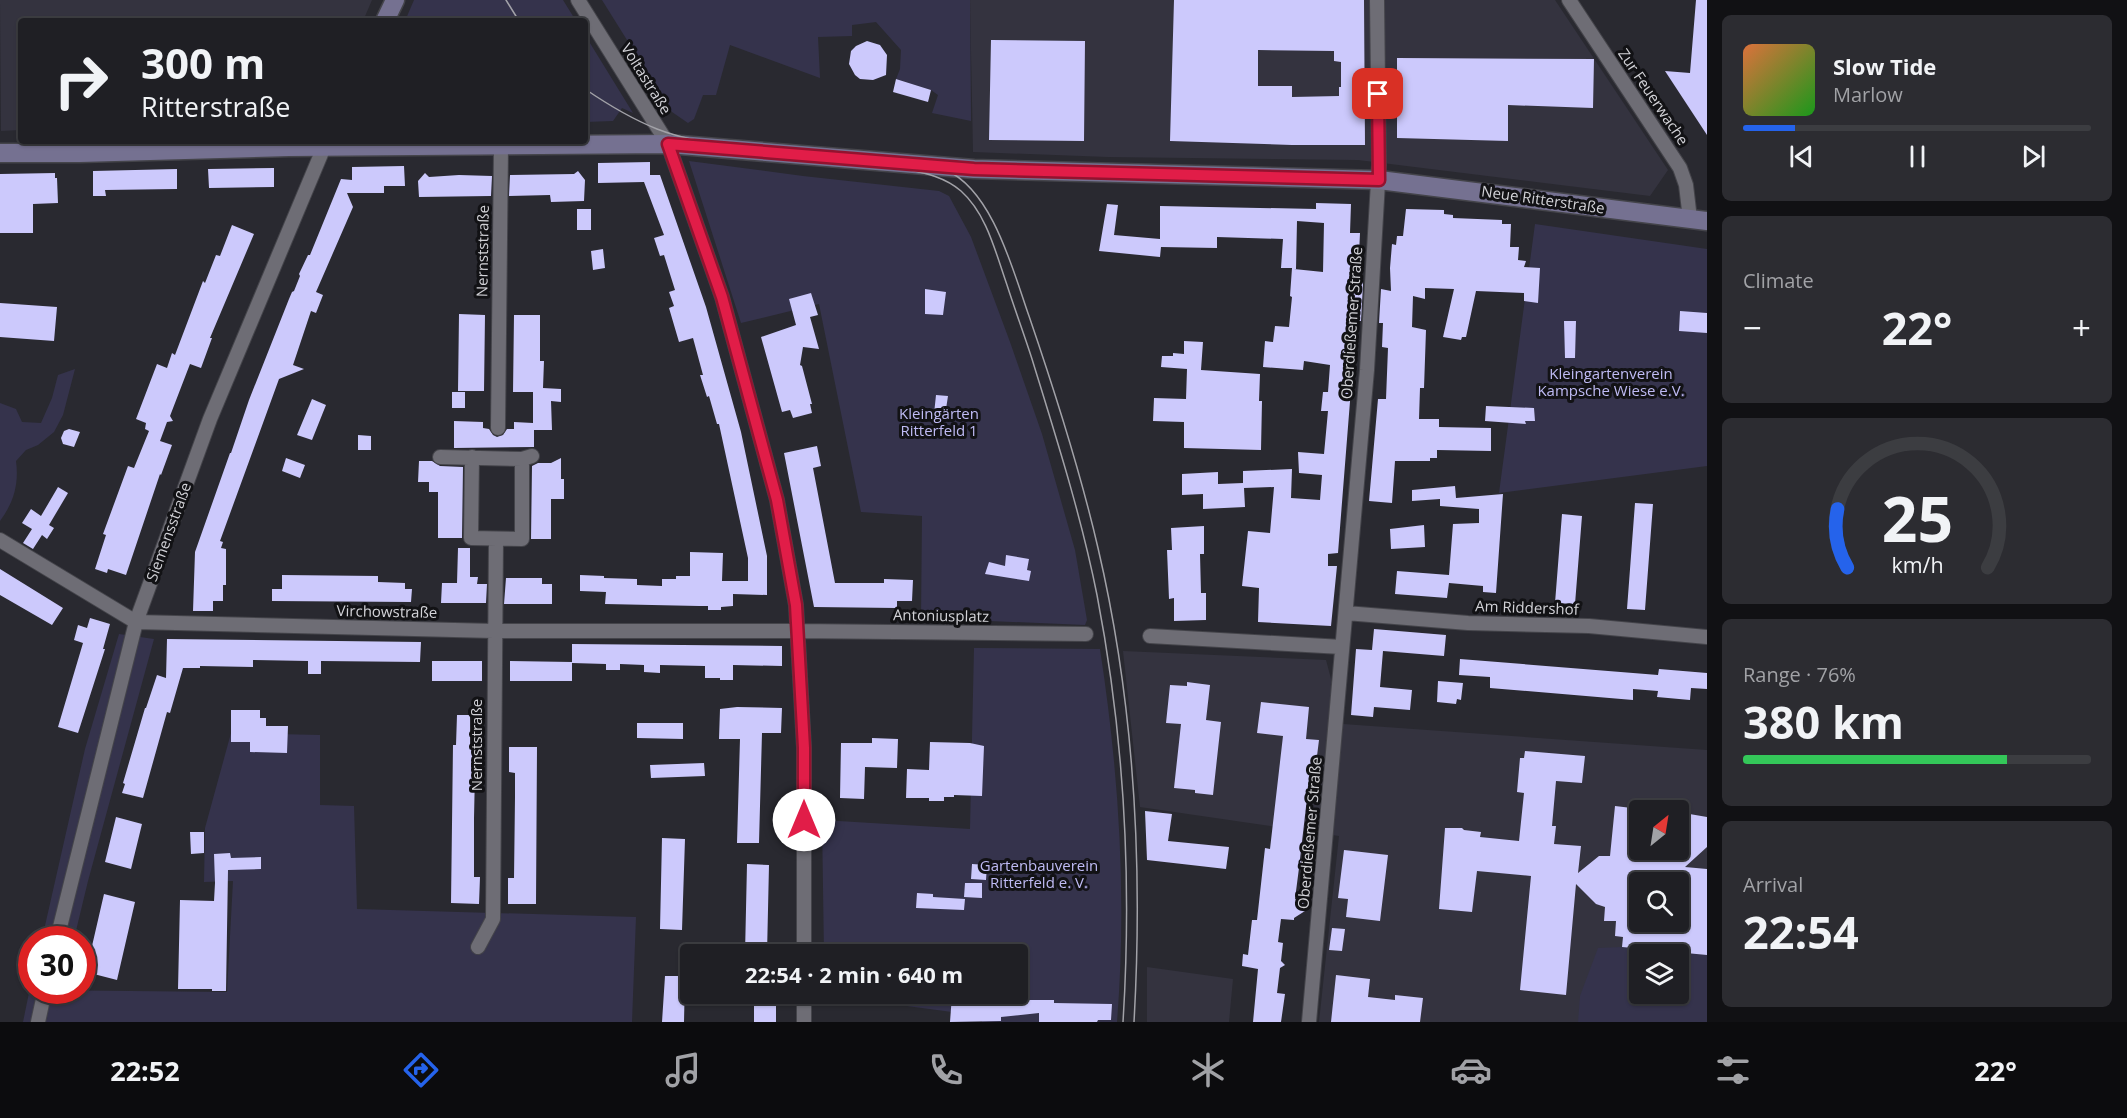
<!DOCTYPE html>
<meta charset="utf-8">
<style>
body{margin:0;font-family:"Open Sans",sans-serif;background:#2c2c31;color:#f1f3f6;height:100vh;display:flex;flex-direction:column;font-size:22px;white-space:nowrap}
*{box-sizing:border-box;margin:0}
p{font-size:20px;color:#a1a2a6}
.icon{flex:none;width:33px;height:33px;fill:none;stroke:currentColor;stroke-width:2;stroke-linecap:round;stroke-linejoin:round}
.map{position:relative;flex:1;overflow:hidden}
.drawer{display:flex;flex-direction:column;gap:15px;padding:15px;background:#111114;width:420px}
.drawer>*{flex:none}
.top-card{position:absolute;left:18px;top:18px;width:570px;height:126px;border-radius:6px;box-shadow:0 2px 4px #0004,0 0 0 2px #3c3d41;background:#1f1f24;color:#f1f3f6;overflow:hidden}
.needle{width:39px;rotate:30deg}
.fabs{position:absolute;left:1629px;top:800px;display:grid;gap:12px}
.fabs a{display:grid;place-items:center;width:60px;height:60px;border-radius:6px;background:#1f1f24;box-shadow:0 2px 4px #0004,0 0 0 2px #3c3d41;font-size:30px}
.speed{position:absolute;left:18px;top:926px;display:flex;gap:12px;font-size:30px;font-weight:700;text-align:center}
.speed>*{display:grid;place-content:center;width:78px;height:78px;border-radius:50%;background:#1f1f24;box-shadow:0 2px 4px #0004,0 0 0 2px #3c3d41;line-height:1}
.speed .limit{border:9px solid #d22;background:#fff;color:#111}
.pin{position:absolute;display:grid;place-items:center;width:51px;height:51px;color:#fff;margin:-26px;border-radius:12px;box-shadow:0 3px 9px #0006}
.me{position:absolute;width:66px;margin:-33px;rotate:0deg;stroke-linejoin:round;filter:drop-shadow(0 0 4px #0008)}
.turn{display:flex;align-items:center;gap:21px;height:126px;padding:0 24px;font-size:27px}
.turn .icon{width:78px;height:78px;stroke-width:2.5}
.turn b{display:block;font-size:42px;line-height:51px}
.big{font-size:45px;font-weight:700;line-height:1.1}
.drawer .widget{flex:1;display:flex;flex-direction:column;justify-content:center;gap:9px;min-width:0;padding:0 21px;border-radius:9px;background:#2c2c31}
.drawer .dial{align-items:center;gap:0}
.dial svg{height:156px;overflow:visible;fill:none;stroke:#3c3d41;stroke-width:7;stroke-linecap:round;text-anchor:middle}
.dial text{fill:#f1f3f6;stroke:none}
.song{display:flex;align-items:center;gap:18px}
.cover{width:72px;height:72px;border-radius:9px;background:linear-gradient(135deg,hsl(20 70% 55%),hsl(120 70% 35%))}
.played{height:6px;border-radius:3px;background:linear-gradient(90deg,#2563eb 15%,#3c3d41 15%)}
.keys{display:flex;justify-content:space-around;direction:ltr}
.heat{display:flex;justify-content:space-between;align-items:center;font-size:33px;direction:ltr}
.charge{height:9px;border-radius:4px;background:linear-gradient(90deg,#34c759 76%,#3c3d41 0)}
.trip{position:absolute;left:680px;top:944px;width:348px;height:60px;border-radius:6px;background:#1f1f24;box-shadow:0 2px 4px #0004,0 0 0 2px #3c3d41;font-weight:700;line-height:60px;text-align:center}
.tab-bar{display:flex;height:96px;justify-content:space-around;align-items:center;background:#0c0c0e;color:#a1a2a6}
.tab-bar .icon{width:42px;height:42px}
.tab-bar .on{color:#2563eb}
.tab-bar b{font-size:27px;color:#f1f3f6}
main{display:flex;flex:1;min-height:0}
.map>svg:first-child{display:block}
</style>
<main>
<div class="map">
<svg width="1707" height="1022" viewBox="0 0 1707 1022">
<rect width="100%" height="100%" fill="#292930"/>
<path fill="#34333f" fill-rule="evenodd" d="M0,0h372l-9,21h-342v109l-20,1z
M970,0h585l113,170 -18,26 -292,-36 -250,-3 -135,-5z
M1123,651l203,9 17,64 364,26v272h-388l20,-186 -199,-29zM1640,810h38v39h-38zM1640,882h38v39h-38zM1640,954h38v39h-38z
M1147,967l86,12 -4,43h-82z"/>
<path fill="#35334c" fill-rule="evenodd" d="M414,0h149l13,21h-171z
M602,0h368l1,121 -39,-8 6,-18 -7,-5 -35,-11 4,-10 1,-19 -25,-28 -24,3v11l-34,1 2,41 -90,-33 -14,50h-13l-9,24 -6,4 -16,-11z
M585,35l48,78 -11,-5 -9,13 -28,1z
M689,161l114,15 136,15 10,5 22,41 39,105 32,92 33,116 12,70 -2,5 -164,-7 1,-102 -61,-4 -42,-208 -78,19z
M1535,224l172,25v217l-208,27z
M75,369l-12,46 -9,17 -16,13 -12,5 -10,11c3,23 -2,41 -16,60v-118l16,6 6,13 19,1 11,-25 6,-23z
M119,634l35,5 -66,242 -14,58h-32l43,-190z
M974,648l126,1c19,124 27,248 17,373h-135v-6l-158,-21v-2h193v-39h-193l-2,-134 148,9z
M231,733l89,2v70l34,1 3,103 279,8 -4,105h-609l8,-39 1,7 195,2 6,-111 -29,1 1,-54z
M1622,947l85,8v67h-129l2,-26 18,-48zM1640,954h38v39h-38z"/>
<path fill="#ccc9fc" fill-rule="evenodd" d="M1174,0h190l1,145h-73l-122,-4zM1258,50l76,1v10l7,1v25h-2v9l-47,1v-11h-34z
M1696,0h11v135l-42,-64 25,2z
M991,40l94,1 -1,100 -95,-1z
M867,41l13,4 7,10 -1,20 -13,5 -13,-1 -5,-4 -6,-11 2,-13 5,-5z
M1397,58l197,1 -1,49 -85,-3v36l-111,-3z
M896,79l35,11 -3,12 -35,-10z
M650,162v13h10l46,132 35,125 26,124v39l-34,-1v12l-12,1v3h-13v-4h-9l-94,-2 1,-12 -26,-1v-16l24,1v2l33,1v6l25,1v-7h14v-3h14v-24l33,1 -1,28h26v-23l-29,-134h-2l-8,-28 -2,1 -7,-22h3l-10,-37 -14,4 -10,-34 5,-2 -5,-14 6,-2 -11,-35 -4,1 -6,-18 10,-3 -20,-53 -46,1v-20z
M404,166l1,20h-21v7h-37l6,14 -37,85 7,3 -7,18 -5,-2 -18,54 11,4 -25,10 -59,162 3,1 -2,6 5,1v36h-3v16h-10v10h-20l2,-59 35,-99h1l18,-53 40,-101 3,-7 2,-1 6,-15 -1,-2 9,-19h2l31,-76 11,1v-13z
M274,168v19l-65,1 -1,-19z
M177,169v20l-72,1 1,6h-13v-25z
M578,171l7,9 -1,21 -33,1 -1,-7 -41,1 1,-21 64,-1z
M55,173v5h2l1,25 -25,1v29h-33v-59z
M425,173l4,4 30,-2 33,1 -1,20 -72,1 -1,-16z
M1316,203l35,1 -1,29h10l-2,43 5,1v8l-2,36h-4l-3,30 -16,202 -10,1v12h9l-6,60 -73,-4 1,-34 -17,-2 6,-55 22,2 4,-46 -30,1 1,19 -42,2v-15l-21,1v-21l36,-2v12l25,-1v-12l49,-2 -1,29 29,2 2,-25 -23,-2 -1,-21 26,2 4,-43h-7l2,-19h5l2,-27 -26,-4 -1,9 -40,-3 2,-26 8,1 2,-16 14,1 3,-30 -2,-1 2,-28h-11l2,-29 -66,-2v11l-56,-1 -1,10 -61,-6 8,-47 11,1 -4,30 46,4v-33l156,3zM1297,221l27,2 -1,49 -29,-3h2z
M577,209h14v21h-14z
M1406,209l38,1v4l9,1v3l49,2v4h9l-1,23h9l-1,13 8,1 -2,6 16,1 -2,35 -14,-2v-8l-48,-2 -10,46h-4l-1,3 -18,-3 11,-48 -29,-1v11l-12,-3 -1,31 14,3 -2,58h-4l-1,31h20v8l52,1v23l-54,-1v8h-7v3h-35l-3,42 -23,-2 9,-102h8l2,-51 -6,-1 1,-24h-4l2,-34 10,2 -1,-23 2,-24 4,1 1,-9h6z
M232,225l22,9 -44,104h2l-11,30 -11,-4 -20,52 3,5 -6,1 -7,19 12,4 -11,30 -1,-1 -34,101 -18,-6 -1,4 -12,-4 11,-34 -3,-1 25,-68 6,2 15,-37 -4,-2 1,-6 -10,-4 21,-55 10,4 5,-15 3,2 28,-74 2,2 11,-28 4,1z
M603,249l2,19 -12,2 -2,-19z
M925,289l21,3 -3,23 -18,-1z
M811,293l7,22 -8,2 9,32 -16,-2 -3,18 2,1 10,38h-2l2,9 -19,5 -3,-8 -8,2 -21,-75 35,-12 -7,-26z
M0,303l57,4 -3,34 -54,-4z
M1680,311l27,2v20l-28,-2z
M459,314l26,1 -1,76h-26z
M514,315h26v46h4l-1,27 18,1v13l-10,-1 1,29h-18v17l-80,1v-27l29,1v6l6,1 4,6 4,2 6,-2 4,-6h7v-7l19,1v-31h-20z
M1564,321h12l-1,37h-10z
M1184,341l19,1 -2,28 59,4 -1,27h3l-1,49 -77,-2v-26l-31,-1 1,-23 32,1 1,-30 -26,-2 1,-11h11v-3l11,1z
M452,392h13v16h-13z
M936,395l12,1 -6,39 -10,-2z
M312,399l14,6 -14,35 -15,-5z
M1486,406l48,2 1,13h-10l1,3 -41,-3z
M69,429l11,3 -6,15 -11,-3 -2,-6 3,-7z
M358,435l13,1v14h-13z
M817,446l4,20 -8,2 22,115h49v-4l29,1 -1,21h-15v7l-83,-1 -30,-154z
M286,458l19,7 -5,13 -18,-7z
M561,458v21h3v20h-13v40h-20l1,-73 6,-3h13z
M419,461h13l8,5 23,1 -1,71h-24v-46h-9v-10h-11z
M1455,486l1,12 47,-4 -7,99 -13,-1v-6l-34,-3 -2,15 -52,-4 2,-23 52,4 4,-51 26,-1v-14l-39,-3v-7l-28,2v-11z
M58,487l10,6 -19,32 5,3 -7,11 -5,-4 -9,14 -10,-6 9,-14 -10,-6 9,-14 10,7z
M1635,503l18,1 -8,106 -18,-1z
M1562,514l20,2 -7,88 -20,-1z
M1424,525l1,22 -34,2 -1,-20z
M1204,526v28h-4l1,39h5v27l-32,1v-23l-5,1 -2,-49h5l-1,-22z
M458,548h12v29h8l-1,7h10l-1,19h-45l1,-20h15z
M1006,555l23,4 -2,11 4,1 -2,10 -44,-7 4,-12 16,4z
M0,569l63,39 -11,17 -52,-30z
M282,575l96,1v6l27,1v6h7l-1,13 -139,-1v-12h10z
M506,578h36v6h10v20h-48z
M90,618l20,6 -7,25h2l-27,84 -20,-6 25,-84 -9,-3 4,-15 9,3z
M1374,629l72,6 -2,21 -61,-5 -3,36 32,3 -2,20 -36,-3 -1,10 -22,-2 5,-66 16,1z
M167,639l254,3 -1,20 -99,-1v13h-13v-13l-55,-1v7l-53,-1v2h-17l-13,45 -3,-1 -24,86 -21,-5 3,-9 -2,-1 22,-75h1l11,-33 9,3z
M572,644l210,2v20l-49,-1v15h-13v-2h-15v-12l-45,-1v8l-16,-1v-7l-24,-1v6h-14v-6l-34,-1v18h-62v-20l62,1z
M1460,659l198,16 1,-6 48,4v16l-16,-1 -1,12 -33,-3 1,-6 -25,-2v11l-143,-12v-11l-31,-2z
M432,661h50v20h-50z
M1438,681l25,2 -2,17 -4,-1 -1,5 -19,-2z
M1187,682l23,3 -4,35 15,2 -8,73 -18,-2v-3l-21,-2 7,-64 -15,-1 4,-38 17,1z
M1261,702l48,5 -3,32 13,1 -3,24 -5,-1 -11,96 4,5 -5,4 -4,31 9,5 1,7 -11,7v2l-13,-1 -3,23 5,1 -2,18 4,4 -5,3 -3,25 8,1 -4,28h-28l5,-53 -16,-3 1,-12 5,1 4,-35h5l8,-72 5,1 13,-113 -26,-3z
M737,707l45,1 -1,25h-19l-3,110h-22l3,-104h-21l1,-30z
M231,710h29v8h6v8h22l-1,27 -37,-1v-10h-19z
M457,715h13v30h11v27h-6l-1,46v59h6l-1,27 -28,-1 2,-158h3z
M637,723h46v16l-46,-1z
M872,738l26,1 -1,29 -32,-1 -1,32 -24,-1 1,-55h31z
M930,742l40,1 14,3 -2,50 -28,-1v2h-10v4h-15v-3h-23l1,-29 22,1z
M509,747h28l-1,157h-28v-26h6l1,-81v-24l-6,-1z
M1525,751l60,5 -3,27 -26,-2 -4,45h4l-2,18 27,2 -3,27 21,-17h11l5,-50 25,3v40h38v-37l29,5v30l-22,20 22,2v86l-85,-8 1,-10 -8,-1 1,-15h-12l1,-14 -9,-3 -20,-20 -10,111 -46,-5 11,-114 -54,-5 -5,41 -33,-3 6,-81h17l2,2 17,2 -1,5 39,4 5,-48 -7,-1 3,-34h4zM1640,882h38v39h-38z
M704,763l1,13 -54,2 -1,-13z
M1145,811l27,3 -4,27 61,6 -3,22 -79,-9z
M116,817l26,7 -11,45 -26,-7z
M190,832h14v21l-13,1z
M662,838l23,1 -3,91 -22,-1z
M1344,850l44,5 -8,66 -34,-4 2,-18 -10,-1z
M230,853l1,5 30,-1v12l-33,1 -2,121h-14v-2h-34l2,-89 34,1 1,-18 -1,-29z
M747,864l22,1 -2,89h-22z
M972,864l15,1 -1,15 -15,-1z
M965,883h17v15l-18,-1z
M917,893l16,1v3l32,2 -1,11 -48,-2z
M104,894l31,8 -18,78 -31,-8z
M1332,928l13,1 -3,22 -13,-1z
M1336,975l34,4 -2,18 27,3v-5l28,3 -3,24h-89z
M665,976h20l-1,46h-22z
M754,993h22v29h-22z
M952,995l12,1v4l58,6v-6h32v3l58,1 -1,16h-13l-1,2h-58v-9l-38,4v4l-51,1z"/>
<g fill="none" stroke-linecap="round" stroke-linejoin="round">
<g stroke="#44444a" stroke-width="16">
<path id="minor" d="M578,0l90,144 54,153 55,203 19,105 8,143v206
M1569,0l111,168 6,17 4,34
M498,428l3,-282
M440,457l82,2 10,-3
M472,457l-1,81 51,1v-80
M0,540l136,82 358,9h302l290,3
M1346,613l122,10 121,3 118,11
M1150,636l192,11
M57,939l79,-317 74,-203 114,-272
M478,947l15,-28 3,-379
M38,1022l7,-32
M804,1022v-29
M1309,1022l58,-652 12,-205 -2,-165"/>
</g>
<g stroke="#44444a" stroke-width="21">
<path id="secondary" d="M385,21l10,-21
M0,153h80l209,-6 379,-3 306,25 405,11 328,41"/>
</g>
<use href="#minor" stroke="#6e6d75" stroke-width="14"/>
<use href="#secondary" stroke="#757191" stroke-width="18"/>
<path stroke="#a2a2a8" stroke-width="1.5" d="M506,0l13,21
M585,89c22,15 47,30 72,40 54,21 137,23 195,28 30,2 67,0 94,13 47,21 67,101 83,146 26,76 51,154 69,232 36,154 45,316 36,474
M906,169c19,4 39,8 55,22 26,23 35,63 46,94 8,25 17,49 25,74 24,78 49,156 65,236 27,140 35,284 26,427"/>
</g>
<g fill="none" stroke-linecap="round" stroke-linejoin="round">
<g stroke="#92132f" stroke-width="15">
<path id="route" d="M804,820v-72l-8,-143 -19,-105 -55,-203 -54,-153 306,25 405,11 -1,-86"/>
</g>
<use href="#route" stroke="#e11d48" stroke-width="10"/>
</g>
<g text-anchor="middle" stroke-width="6" stroke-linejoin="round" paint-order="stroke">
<g font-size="15" fill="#d2d2d7" stroke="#121215">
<text transform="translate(646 79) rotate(58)" y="5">Voltastraße</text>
<text transform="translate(1653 97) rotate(56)" y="5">Zur Feuerwache</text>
<text transform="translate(1543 200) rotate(8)" y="5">Neue Ritterstraße</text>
<text transform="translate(483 251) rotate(-89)" y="5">Nernststraße</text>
<text transform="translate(1352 323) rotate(-86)" y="5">Oberdießemer Straße</text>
<text transform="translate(169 532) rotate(-70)" y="5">Siemensstraße</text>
<text transform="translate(1527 608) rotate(2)" y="5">Am Riddershof</text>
<text transform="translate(387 612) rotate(1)" y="5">Virchowstraße</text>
<text transform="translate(941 616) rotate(1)" y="5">Antoniusplatz</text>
<text transform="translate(477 745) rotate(-90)" y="5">Nernststraße</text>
<text transform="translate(1310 833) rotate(-85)" y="5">Oberdießemer Straße</text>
</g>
<g font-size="15" fill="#bfbbf4" stroke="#121215">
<text x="1611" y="379">Kleingartenverein<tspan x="1611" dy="17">Kampsche Wiese e.V.</tspan></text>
<text x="939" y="419">Kleingärten<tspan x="939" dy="17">Ritterfeld 1</tspan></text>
<text x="1039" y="871">Gartenbauverein<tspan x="1039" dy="17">Ritterfeld e. V.</tspan></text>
</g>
</g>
</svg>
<div class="fabs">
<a><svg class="needle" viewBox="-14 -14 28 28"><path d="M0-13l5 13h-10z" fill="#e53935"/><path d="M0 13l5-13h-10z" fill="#a1a2a6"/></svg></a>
<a><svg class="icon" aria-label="search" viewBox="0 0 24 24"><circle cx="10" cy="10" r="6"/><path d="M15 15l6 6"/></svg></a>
<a><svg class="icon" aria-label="layers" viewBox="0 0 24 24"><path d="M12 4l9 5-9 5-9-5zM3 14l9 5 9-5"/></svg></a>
</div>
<div class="speed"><div class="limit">30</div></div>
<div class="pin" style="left:1378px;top:94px;background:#d93025"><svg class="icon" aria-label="arrive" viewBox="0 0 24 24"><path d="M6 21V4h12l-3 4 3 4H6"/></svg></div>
<svg class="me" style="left:804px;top:820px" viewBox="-20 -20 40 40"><circle r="19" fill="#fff"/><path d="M0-13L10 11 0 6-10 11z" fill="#e11d48"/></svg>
<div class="trip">22:54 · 2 min · 640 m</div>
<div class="top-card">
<div class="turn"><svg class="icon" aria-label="right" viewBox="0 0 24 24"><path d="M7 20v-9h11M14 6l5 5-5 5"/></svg><div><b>300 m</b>Ritterstraße</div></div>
</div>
</div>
<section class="drawer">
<div class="widget">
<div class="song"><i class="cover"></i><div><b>Slow Tide</b><p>Marlow</p></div></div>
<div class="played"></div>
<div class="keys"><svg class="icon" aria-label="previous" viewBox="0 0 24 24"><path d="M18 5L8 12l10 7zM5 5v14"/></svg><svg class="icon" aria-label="pause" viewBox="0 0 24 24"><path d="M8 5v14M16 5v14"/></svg><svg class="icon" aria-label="next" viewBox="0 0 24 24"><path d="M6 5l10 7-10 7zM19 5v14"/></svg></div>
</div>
<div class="widget"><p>Climate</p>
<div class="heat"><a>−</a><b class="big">22°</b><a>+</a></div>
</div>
<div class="widget dial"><svg viewBox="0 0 100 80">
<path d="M14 69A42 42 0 1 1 86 69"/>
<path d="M14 69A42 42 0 0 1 9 39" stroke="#2563eb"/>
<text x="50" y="56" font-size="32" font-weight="700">25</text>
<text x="50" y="72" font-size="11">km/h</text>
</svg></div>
<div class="widget"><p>Range · 76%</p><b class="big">380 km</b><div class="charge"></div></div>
<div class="widget"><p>Arrival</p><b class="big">22:54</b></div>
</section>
</main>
<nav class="tab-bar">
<b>22:52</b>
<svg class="icon on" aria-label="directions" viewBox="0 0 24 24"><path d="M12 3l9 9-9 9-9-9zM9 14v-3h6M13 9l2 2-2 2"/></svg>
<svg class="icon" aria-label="music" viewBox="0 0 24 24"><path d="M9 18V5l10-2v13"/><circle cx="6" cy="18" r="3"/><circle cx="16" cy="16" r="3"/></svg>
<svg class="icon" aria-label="phone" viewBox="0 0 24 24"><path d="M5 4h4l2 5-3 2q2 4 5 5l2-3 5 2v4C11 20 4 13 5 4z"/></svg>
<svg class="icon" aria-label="climate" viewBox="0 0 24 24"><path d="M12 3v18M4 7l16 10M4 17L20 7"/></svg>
<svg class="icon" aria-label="car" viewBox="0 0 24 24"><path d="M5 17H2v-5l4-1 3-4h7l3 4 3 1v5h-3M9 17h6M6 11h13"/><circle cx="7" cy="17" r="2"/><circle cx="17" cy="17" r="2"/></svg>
<svg class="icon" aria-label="filters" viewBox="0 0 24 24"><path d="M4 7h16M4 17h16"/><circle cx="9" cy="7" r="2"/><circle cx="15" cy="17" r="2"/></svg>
<b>22°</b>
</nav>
